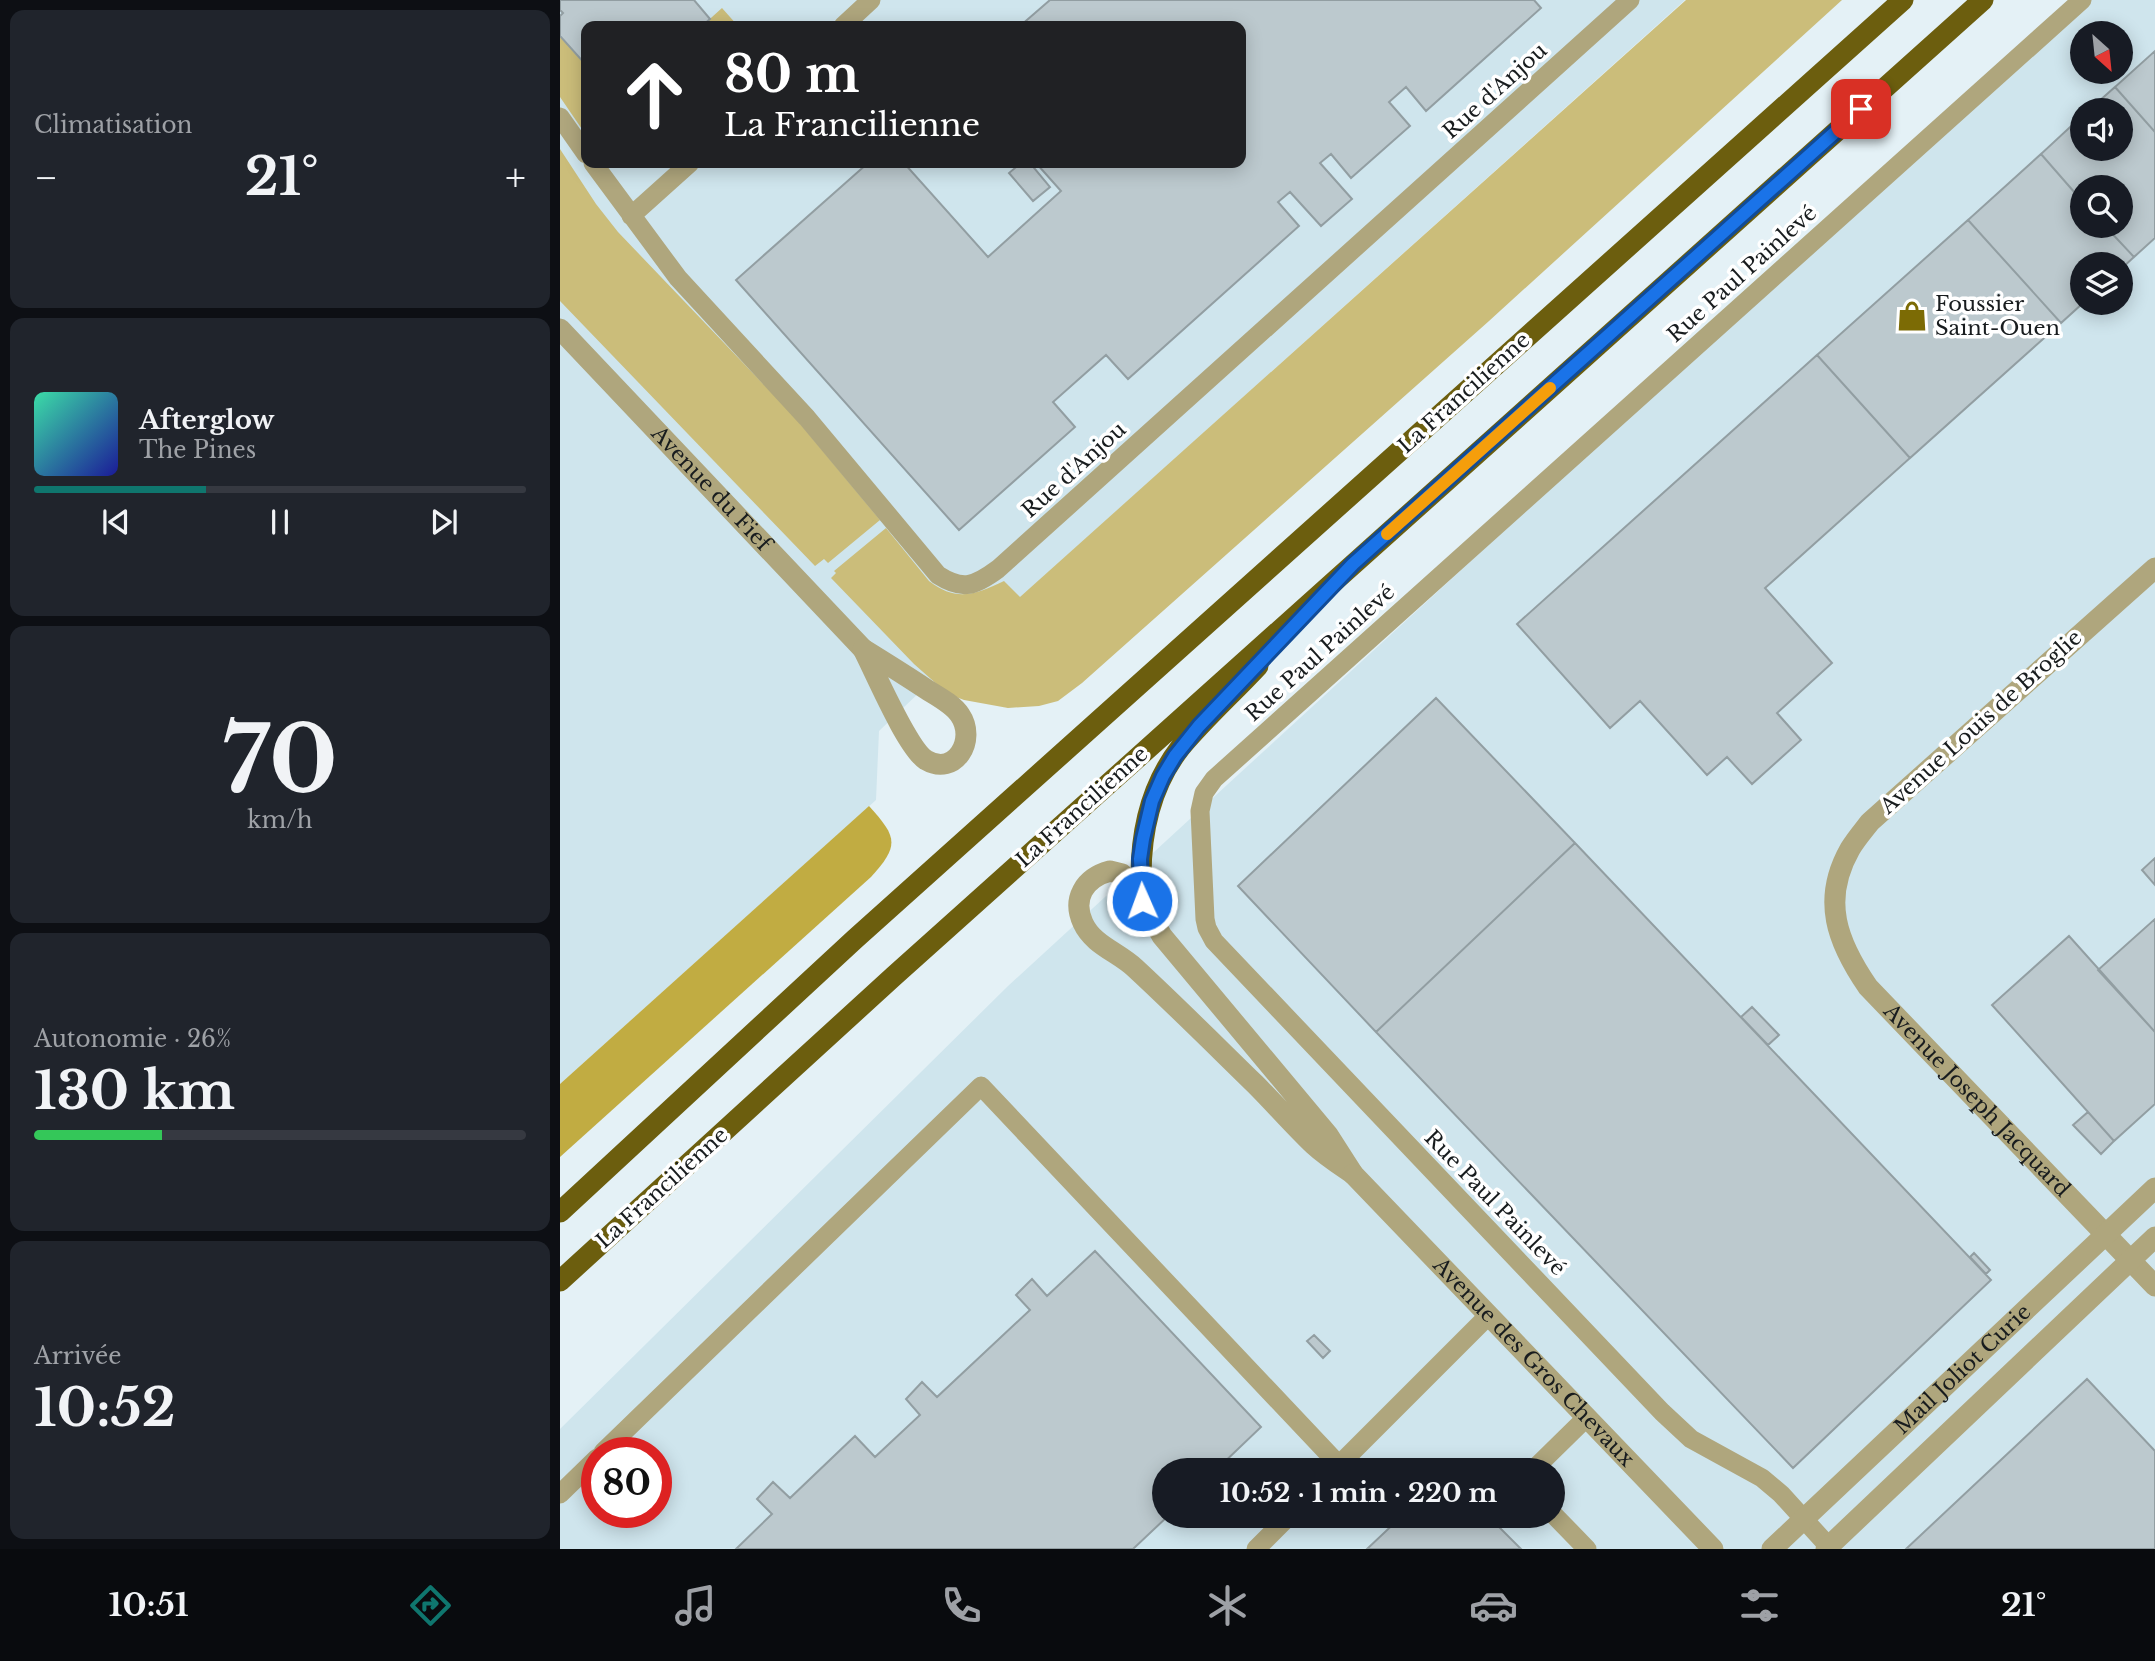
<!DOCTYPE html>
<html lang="fr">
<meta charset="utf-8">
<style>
body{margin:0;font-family:"Libre Baskerville",serif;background:#20242c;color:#f1f3f6;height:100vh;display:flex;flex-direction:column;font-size:26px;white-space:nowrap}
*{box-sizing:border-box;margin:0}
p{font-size:23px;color:#9ea1a6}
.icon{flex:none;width:38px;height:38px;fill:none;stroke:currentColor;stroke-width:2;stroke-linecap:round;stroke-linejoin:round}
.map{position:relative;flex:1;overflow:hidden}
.details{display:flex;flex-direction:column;gap:10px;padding:10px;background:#0d0f14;width:560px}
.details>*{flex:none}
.guide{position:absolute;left:21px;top:21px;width:665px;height:147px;border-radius:14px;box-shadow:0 4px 18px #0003;background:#202124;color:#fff;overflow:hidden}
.needle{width:46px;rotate:153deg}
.tools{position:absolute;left:1510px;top:21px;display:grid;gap:14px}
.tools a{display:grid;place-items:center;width:63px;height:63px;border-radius:50%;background:#171b24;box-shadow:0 4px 18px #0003;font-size:35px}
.speed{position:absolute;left:21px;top:1437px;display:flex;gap:14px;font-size:35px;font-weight:700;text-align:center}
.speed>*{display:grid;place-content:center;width:91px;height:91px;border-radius:50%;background:#171b24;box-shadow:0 4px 18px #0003;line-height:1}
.speed .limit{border:10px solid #d22;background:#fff;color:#111}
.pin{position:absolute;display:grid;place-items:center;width:60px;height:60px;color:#fff;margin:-30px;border-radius:14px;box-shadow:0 4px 10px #0006}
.me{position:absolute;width:77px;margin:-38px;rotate:358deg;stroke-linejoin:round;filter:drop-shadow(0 0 5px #0008)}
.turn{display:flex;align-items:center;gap:24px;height:147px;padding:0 28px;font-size:32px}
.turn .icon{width:91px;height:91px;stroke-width:2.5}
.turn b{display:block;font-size:49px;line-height:60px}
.big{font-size:52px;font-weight:700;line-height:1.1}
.details .widget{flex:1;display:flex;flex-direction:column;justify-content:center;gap:10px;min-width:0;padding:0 24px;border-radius:14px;background:#20242c}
.details .dial{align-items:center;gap:0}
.dial b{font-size:91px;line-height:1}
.song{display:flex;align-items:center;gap:21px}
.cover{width:84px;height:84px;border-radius:10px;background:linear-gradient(135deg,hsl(160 70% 55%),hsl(240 70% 35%))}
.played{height:7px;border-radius:4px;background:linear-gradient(90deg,#0f766e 35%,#363941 35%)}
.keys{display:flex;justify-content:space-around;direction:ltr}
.heat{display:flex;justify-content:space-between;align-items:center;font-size:38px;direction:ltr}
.charge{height:10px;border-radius:5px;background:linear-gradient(90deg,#34c759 26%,#363941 0)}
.trip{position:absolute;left:592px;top:1458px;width:413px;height:70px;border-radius:35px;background:#171b24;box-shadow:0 4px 18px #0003;font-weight:700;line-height:70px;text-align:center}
.dock{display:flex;height:112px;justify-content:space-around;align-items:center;background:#090b0e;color:#9ea1a6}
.dock .icon{width:49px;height:49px}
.dock .selected{color:#0f766e}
.dock b{font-size:32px;color:#f1f3f6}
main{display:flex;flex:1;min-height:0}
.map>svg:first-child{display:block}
</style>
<main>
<section class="details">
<div class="widget"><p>Climatisation</p>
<div class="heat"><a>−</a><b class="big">21°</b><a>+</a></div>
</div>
<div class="widget">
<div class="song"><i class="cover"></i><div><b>Afterglow</b><p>The Pines</p></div></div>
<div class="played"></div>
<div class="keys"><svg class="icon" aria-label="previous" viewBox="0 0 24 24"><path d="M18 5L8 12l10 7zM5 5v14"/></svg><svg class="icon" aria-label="pause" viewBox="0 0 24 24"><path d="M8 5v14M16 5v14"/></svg><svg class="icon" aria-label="next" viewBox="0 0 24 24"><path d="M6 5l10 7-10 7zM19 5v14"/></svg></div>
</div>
<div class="widget dial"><b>70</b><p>km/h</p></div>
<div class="widget"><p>Autonomie · 26%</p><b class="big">130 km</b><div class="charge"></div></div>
<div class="widget"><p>Arrivée</p><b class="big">10:52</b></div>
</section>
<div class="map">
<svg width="1595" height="1549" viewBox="0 0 1595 1549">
<rect width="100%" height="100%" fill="#e4f1f6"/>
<path fill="#cfe5ed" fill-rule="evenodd" d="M0,0h1125l-691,621 -115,110 -3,69 -316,284zM26,26h655v137h-655z
M1522,0h73v1549h-1595v-120l448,-443zM1522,33h39v39h-39zM1522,110h39v39h-39zM1522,187h39v39h-39zM1522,264h39v39h-39zM37,1452h59v60h-59zM604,1470h388v46h-388z"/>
<path fill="#cbbd7a" d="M1126,0h156l-353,321 -407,362 -24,18 -19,5 -31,2 -44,-8 -16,-6 -34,-30 -83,-86 5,-5 -2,-2 52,-43 43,53c27,21 46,14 75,0l16,16z
M162,8l16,18h-36z
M0,36l26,29v70l-26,-38z
M0,149l36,55 22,28 175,183 87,105 -52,43 -4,-4 -9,7 -255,-265z"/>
<path fill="#c1ac42" d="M309,806c28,31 31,39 2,71l-311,280v-73z"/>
<path fill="#bcc9ce" stroke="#929ea2" stroke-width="2" d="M0,0h134l16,19 -8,7h-116v39l-26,-29v-20l3,-3 -3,-3z
M490,0h484l7,8 -115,103 -20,-24 -17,15 21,24 -59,52 -20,-24 -11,9 32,36 -31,27 -31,-34 -12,10 21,24 -171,153 -22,-24 -53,47 22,25 -116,103 -223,-250 132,-117h36l84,94 73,-66 -25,-28h205v-137h-221z
M1595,51v81l-40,-45z
M1555,87l40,45v106l-21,19 -29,-31h16v-39h-39v14l-41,-47 41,-38v33h39v-39h-32z
M1481,154l41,47v25h23l29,31 -13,12v-5h-39l1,39 -22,20 -93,-103z
M461,163h9l20,24 -17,14 -24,-28z
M1408,220l93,103 -151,135 -93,-103z
M1257,355l93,103 -145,130 67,75 -55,50 24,27 -49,44 -25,-27 -20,18 -67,-74 -30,27 -93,-104z
M876,698l139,145 -199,189 -138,-146z
M1015,843l416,437 -198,188 -417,-436z
M1595,858v27l-13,-15z
M1595,919v113l-57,-62z
M1509,936l86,96v72l-41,37 -122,-136z
M1192,1007l27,28 -11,10 -27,-28z
M1528,1112l26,29 -13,13 -28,-29z
M535,1251l166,176 -45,43h-52v46h4l-35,33h-397l36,-35 -15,-15 16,-17 17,16 65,-62 20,21 45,-42 -14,-16 16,-17 15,15 93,-87 -14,-15 16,-16 15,17z
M1414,1253l16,17 -4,4 -16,-17z
M754,1335l16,16 -7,7 -16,-17z
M1527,1379l68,72v98h-249z
M842,1516h86l33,33h-154z"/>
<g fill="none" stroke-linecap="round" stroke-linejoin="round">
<path stroke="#afa67d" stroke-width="19" d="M283,26l28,-26
M0,117l26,37
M33,163l85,115 129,140 131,157c25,16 37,11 60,-6l632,-569
M71,216l59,-53
M43,1452l378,-366 358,379
M774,1470l154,-154
M973,1470l54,-53
M0,1494l37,-36
M992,1513l35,36
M696,1549l33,-33
M1271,1549l-50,-55 -19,-16 -71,-39 -29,-27 -448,-471 -7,-13 -2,-9 -5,-108 4,-18 10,-14 868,-779"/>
<g stroke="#afa67d" stroke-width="21">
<path id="s1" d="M0,329l303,320"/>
<path id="s2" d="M1595,568l-285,254c-7,9 -14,17 -20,27 -29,51 -13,93 18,138l287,299"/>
<path d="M303,649c21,13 42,26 63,40 11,7 27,15 34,26 17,25 -5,62 -34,45 -19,-12 -51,-88 -63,-111z"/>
<path d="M550,871l12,3 10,10 30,52 166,199 25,39c-13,-9 -27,-18 -39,-29 -20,-19 -39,-41 -59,-61 -40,-39 -79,-78 -120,-116 -17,-16 -42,-23 -52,-45 -11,-24 1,-45 27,-52z"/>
<path id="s3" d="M793,1174l360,375"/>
<path id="s4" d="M1212,1549l383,-361"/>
<path d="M1266,1549l329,-312"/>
</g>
<path stroke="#6c5e0e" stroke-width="21" d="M582,901c-4,-53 4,-109 38,-153 24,-29 52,-54 78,-82
M0,1212l295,-273 1048,-939
M0,1281l334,-305 1089,-976"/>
</g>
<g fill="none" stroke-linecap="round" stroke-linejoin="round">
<g stroke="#114b97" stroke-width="18">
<path id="route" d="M582,901l-2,-42 3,-20 9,-38 11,-25 12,-20 24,-30 154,-162 508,-455"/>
</g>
<use href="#route" stroke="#1a73e8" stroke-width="12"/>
<path stroke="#f59e0b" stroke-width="12" d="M827,534l163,-146"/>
</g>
<defs>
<g id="shop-bare" transform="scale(2.415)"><path d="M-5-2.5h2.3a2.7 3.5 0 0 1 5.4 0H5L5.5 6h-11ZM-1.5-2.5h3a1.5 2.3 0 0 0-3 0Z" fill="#7c6b05" stroke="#fff" stroke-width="2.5" paint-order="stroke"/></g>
</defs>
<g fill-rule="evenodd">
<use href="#shop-bare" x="1352" y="316"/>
</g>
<g text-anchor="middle" stroke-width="7" stroke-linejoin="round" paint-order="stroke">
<g font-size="21" fill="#181c1e" stroke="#fff">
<text transform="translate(935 91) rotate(-42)" y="7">Rue d'Anjou</text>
<text transform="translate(1182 274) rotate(-42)" y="7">Rue Paul Painlevé</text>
<text transform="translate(904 393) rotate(-42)" y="7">La Francilienne</text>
<text transform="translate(514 470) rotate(-42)" y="7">Rue d'Anjou</text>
<text dy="7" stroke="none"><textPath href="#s1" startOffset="220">Avenue du Fief</textPath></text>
<text transform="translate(760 653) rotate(-42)" y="7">Rue Paul Painlevé</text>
<text transform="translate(1421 722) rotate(-42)" y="7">Avenue Louis de Broglie</text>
<text transform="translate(522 807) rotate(-42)" y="7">La Francilienne</text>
<text dy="7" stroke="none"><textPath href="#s2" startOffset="721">Avenue Joseph Jacquard</textPath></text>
<text transform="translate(102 1188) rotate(-42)" y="7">La Francilienne</text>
<text transform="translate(935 1203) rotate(46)" y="7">Rue Paul Painlevé</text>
<text dy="7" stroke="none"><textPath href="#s3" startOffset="261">Avenue des Gros Chevaux</textPath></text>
<text dy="7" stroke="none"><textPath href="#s4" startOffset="262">Mail Joliot Curie</textPath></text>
</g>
<g font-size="21" fill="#181c1e" stroke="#fff" text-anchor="start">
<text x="1375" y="311">Foussier<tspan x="1375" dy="24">Saint-Ouen</tspan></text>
</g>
</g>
</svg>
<div class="tools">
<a><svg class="needle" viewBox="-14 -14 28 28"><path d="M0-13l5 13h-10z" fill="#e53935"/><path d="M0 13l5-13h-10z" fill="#9ea1a6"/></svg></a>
<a><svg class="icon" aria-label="sound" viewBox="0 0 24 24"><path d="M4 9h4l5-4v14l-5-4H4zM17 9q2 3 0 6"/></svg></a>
<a><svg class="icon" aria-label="search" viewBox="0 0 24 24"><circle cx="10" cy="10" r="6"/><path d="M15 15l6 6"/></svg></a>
<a><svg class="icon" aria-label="layers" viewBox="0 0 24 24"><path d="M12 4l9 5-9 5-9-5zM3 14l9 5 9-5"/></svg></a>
</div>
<div class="speed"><div class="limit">80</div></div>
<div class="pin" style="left:1301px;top:109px;background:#d93025"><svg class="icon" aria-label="arrive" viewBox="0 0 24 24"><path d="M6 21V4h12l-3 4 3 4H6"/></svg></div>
<svg class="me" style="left:582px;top:901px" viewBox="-20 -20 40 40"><circle r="17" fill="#1a73e8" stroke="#fff" stroke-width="3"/><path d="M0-11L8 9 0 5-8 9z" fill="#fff"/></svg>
<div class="trip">10:52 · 1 min · 220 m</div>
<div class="guide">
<div class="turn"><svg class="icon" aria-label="ahead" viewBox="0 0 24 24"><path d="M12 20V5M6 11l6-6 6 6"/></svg><div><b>80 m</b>La Francilienne</div></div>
</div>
</div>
</main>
<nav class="dock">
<b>10:51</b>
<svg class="icon selected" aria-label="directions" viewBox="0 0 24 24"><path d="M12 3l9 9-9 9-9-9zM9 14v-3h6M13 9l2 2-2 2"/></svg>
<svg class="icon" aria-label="music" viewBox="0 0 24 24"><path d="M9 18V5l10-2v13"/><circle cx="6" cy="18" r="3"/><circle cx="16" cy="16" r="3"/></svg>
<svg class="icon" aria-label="phone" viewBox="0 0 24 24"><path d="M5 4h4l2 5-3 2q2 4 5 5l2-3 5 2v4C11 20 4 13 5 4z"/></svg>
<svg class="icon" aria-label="climate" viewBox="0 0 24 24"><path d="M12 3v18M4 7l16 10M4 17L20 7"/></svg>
<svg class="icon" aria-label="car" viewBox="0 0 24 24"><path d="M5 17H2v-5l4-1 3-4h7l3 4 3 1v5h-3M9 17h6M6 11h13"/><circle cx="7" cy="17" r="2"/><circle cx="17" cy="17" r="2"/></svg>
<svg class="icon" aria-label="filters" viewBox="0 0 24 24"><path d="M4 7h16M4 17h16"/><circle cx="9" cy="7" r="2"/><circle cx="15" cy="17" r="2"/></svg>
<b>21°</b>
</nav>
